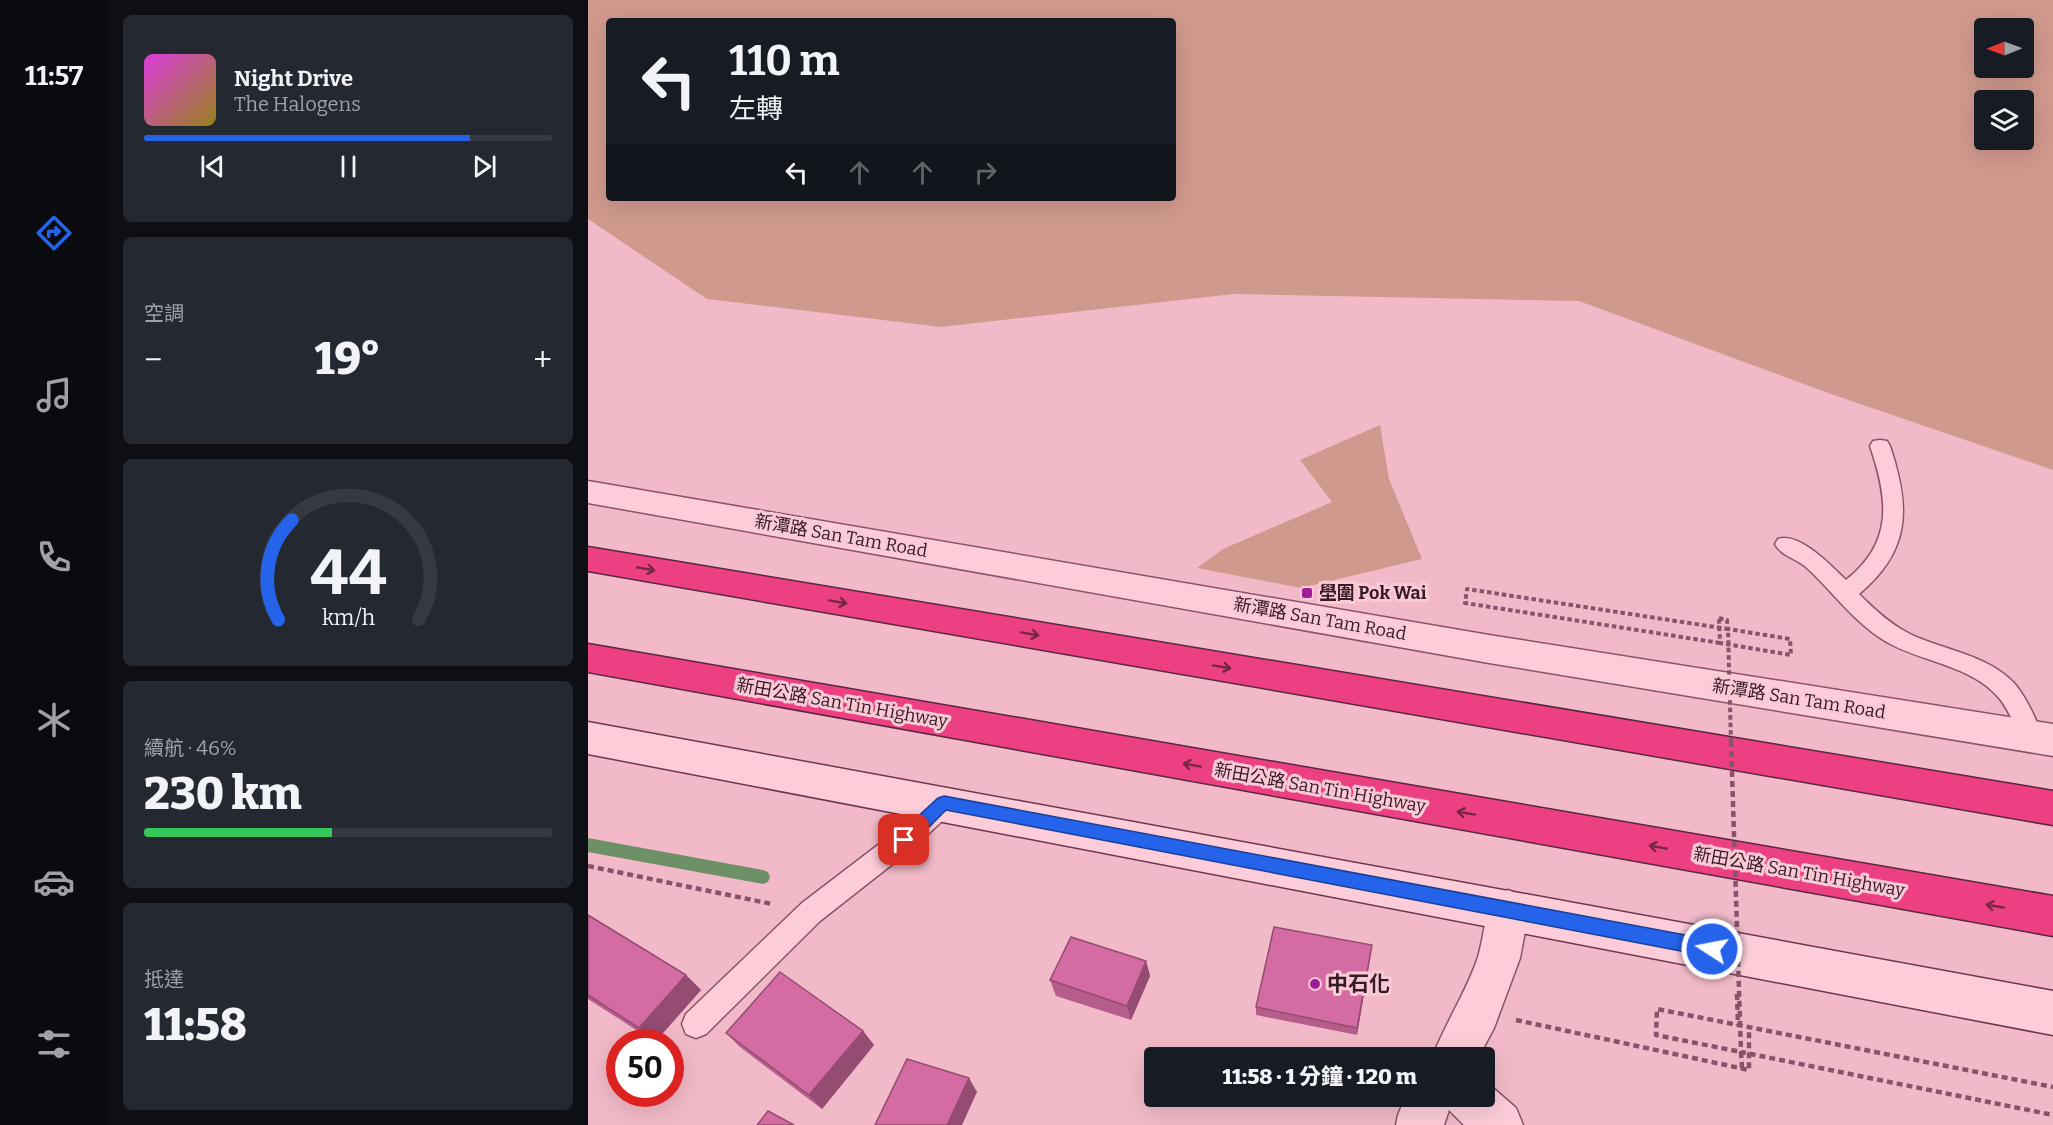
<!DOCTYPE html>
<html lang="zh-TW">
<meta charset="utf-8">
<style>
body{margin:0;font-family:Bitter,"Noto Sans TC",serif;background:#242831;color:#f1f3f6;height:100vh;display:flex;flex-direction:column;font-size:22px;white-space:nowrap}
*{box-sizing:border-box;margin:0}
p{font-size:20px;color:#9ea1a6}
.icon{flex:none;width:33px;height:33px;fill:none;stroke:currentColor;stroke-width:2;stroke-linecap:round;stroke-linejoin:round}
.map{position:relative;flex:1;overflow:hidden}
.side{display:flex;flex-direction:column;gap:15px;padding:15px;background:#0d0f14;width:480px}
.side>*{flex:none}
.hud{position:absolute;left:18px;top:18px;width:570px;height:183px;border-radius:6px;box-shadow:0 6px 24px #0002;background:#171b24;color:#f1f3f6;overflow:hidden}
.needle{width:39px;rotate:269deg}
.fabs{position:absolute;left:1386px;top:18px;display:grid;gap:12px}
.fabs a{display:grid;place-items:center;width:60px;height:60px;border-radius:6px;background:#171b24;box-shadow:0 6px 24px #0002;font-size:30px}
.speed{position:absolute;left:18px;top:1029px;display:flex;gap:12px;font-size:30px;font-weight:700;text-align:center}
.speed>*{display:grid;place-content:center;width:78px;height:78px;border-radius:50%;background:#171b24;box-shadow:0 6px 24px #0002;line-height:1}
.speed .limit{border:9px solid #d22;background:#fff;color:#111}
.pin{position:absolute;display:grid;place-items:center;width:51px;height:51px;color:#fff;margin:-26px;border-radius:12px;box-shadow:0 3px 9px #0006}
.me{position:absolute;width:66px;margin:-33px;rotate:281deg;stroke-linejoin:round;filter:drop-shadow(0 0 4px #0008)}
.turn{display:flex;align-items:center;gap:21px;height:126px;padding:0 24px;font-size:27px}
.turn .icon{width:78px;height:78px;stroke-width:2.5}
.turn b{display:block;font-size:42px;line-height:51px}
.lanes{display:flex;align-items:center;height:57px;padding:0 24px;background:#0003;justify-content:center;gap:30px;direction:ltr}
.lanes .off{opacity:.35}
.big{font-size:45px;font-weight:800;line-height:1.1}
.side .card{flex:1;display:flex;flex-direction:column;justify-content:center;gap:9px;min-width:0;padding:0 21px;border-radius:9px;background:#242831}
.side .dial{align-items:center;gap:0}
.dial svg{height:156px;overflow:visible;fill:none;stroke:#363941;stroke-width:7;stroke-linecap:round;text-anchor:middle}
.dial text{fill:#f1f3f6;stroke:none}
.song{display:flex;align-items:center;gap:18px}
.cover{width:72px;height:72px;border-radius:9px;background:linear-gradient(135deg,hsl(300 70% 55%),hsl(50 70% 35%))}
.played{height:6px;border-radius:3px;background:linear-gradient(90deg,#2563eb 80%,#363941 80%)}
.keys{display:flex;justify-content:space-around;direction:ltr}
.heat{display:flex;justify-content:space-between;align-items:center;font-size:33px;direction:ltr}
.charge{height:9px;border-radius:4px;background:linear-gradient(90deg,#34c759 46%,#363941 0)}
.trip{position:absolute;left:556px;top:1047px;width:351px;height:60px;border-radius:6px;background:#171b24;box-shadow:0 6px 24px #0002;font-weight:800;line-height:60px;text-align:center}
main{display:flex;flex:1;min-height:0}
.menu{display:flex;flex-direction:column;width:108px;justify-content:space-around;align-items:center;background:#090b0e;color:#9ea1a6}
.menu .icon{width:42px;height:42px}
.menu .on{color:#2563eb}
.menu b{font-size:27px;color:#f1f3f6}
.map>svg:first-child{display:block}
</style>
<main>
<nav class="menu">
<b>11:57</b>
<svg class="icon on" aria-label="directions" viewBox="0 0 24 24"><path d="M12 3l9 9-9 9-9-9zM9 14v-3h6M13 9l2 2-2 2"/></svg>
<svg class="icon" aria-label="music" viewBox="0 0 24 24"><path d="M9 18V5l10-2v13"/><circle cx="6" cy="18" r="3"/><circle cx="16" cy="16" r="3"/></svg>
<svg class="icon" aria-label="phone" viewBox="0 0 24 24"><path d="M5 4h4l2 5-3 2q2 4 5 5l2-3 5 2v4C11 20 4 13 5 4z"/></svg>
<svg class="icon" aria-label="climate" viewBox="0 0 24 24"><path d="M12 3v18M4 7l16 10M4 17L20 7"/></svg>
<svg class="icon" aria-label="car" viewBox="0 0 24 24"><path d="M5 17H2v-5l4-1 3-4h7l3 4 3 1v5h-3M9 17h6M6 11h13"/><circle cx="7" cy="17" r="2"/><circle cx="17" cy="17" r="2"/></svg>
<svg class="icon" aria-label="filters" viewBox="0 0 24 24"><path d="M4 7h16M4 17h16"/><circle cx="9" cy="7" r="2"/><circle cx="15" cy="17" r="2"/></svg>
</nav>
<section class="side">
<div class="card">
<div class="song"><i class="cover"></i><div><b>Night Drive</b><p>The Halogens</p></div></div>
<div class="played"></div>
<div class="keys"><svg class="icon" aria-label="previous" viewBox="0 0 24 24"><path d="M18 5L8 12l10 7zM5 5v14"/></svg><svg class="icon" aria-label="pause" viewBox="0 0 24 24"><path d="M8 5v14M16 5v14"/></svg><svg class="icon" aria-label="next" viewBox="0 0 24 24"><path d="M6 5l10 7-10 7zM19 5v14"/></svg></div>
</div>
<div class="card"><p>空調</p>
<div class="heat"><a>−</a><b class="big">19°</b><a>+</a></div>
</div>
<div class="card dial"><svg viewBox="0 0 100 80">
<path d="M14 69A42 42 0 1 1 86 69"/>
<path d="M14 69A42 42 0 0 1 21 18" stroke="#2563eb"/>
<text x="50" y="56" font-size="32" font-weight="700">44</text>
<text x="50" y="72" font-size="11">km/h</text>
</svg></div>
<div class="card"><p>續航 · 46%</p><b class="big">230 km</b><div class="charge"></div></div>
<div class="card"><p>抵達</p><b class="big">11:58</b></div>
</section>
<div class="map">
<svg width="1465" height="1125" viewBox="0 0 1465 1125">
<rect width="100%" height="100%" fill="#f2bac8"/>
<path fill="#d0998d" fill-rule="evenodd" d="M0,0h1465v470l-222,-76 -252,-93 -345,-7 -293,33 -234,-28 -119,-80zM21,21h564v177h-564zM1396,28h40v40h-40zM1436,100v40h-40v-40z
M792,425l9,54 33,80 -121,29 -104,-20 26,-19 109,-47 -32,-42z"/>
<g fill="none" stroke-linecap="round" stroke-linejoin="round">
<path fill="#6e9066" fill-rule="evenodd" d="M0,838l175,32 5,2 2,5 -2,5 -5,2 -175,-32z"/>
<g stroke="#8a536a" stroke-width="3">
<path id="service" d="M1292,440l7,1 3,5c20,60 22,104 -31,148 15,15 31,30 51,40 33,16 78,21 104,49 13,15 21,35 29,53l-4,7 -8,3 -8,-3c-8,-15 -13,-32 -24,-45 -27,-33 -79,-36 -114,-57 -31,-19 -52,-49 -78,-73 -9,-9 -26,-12 -32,-24l3,-5c22,-7 53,27 68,41 48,-38 42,-81 24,-134l3,-5z
M356,792l9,3 3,8 -3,8 -40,37 -93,73 -114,113 -10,4 -10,-4 -4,-10 4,-10 116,-111 93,-71 40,-37z"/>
</g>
<g stroke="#8a536a" stroke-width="3">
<path id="minor" d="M920,890l15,6 6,14 -9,48 -26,70 -16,30h-46c13,-34 33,-64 45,-98 7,-21 7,-43 16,-64z
M897,1081l31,27 7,17h-59l-15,-15 -5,15h-48l2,-10 8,-19h79z"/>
</g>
<g stroke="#8a536a" stroke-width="3">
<path id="tertiary" d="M0,481l901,154 564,89v32l-564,-93 -901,-160z"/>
</g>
<g stroke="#6b364e" stroke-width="3">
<path id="secondary" d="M0,722l1465,269v44l-1465,-281z"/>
</g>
<g stroke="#57283e" stroke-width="3">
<path id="motorway" d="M0,547l1465,244v34l-1465,-254z
M0,644l1465,252v40l-1465,-264z"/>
</g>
<path stroke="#8a536a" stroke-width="4" stroke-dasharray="4.5 3" stroke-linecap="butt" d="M1131,618l8,2 1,9 62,10 1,16 -71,-12z"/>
<path stroke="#8a536a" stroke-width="4.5" stroke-dasharray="6 4" stroke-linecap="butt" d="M0,866l184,38
M1149,994l1,31
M928,1020l233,50v-43
M1154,1068l-1,-16 -85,-17 1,-26 396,78"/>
<use href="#service" fill="#fccdd9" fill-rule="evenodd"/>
<use href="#minor" fill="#fccdd9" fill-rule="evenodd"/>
<use href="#tertiary" fill="#fccdd9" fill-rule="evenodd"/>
<use href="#secondary" fill="#fccdd9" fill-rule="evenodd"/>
<use href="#motorway" fill="#ec4082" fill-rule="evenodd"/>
<path stroke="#8a536a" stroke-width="4" stroke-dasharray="4.5 3" stroke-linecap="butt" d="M1132,643l-255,-40 2,-14 261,40 3,114"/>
<path stroke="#8a536a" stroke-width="4.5" stroke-dasharray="6 4" stroke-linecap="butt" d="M1143,741l10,311 312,63"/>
</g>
<path fill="#b65d8c" d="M0,915l98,60 15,15 -46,52 -67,-43z
M784,945l-15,90 -101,-20v-8z
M558,961l4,15 -19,44 -75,-24 -6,-16z
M275,1031l11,14 -52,64 -82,-62 -14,-14z"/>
<path fill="#944c72" d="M784,945l-1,8 -14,82v-7z
M558,961l4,15 -19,44 -4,-14z
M98,975l15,15 -46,52 -16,-14z
M275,1031l11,14 -52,64 -13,-14z
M381,1078l8,14 -15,33h-15z"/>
<path fill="#d46ca3" stroke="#944c72" stroke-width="1.5" d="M0,915l98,60 -47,53 -51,-33z
M686,927l98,18 -15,83 -101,-21z
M483,937l75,24 -19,45 -77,-26z
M192,972l83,59 -54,64 -83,-62z
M319,1059l62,19 -22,47h-72z
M180,1111l26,14h-37z"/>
<defs><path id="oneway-shaft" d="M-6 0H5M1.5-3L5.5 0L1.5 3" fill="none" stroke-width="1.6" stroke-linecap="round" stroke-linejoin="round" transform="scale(1.5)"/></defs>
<g stroke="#762747">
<use href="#oneway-shaft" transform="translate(58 569) rotate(10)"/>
<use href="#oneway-shaft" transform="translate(250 602) rotate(10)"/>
<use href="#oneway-shaft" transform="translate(442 634) rotate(10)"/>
<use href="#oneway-shaft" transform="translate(634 667) rotate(10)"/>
<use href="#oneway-shaft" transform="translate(604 765) rotate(-170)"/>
<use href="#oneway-shaft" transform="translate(878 813) rotate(-170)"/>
<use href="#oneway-shaft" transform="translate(1070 847) rotate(-170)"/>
<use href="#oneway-shaft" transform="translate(1407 906) rotate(-170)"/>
</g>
<path fill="#2563eb" stroke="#184099" stroke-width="1.5" d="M356,796l768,144 6,3 3,6 -3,6 -6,2 -766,-147 -36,36 -6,2 -6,-2 -2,-6 2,-5 40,-37z"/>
<g fill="#9f1d99" stroke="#f9cad5" stroke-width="2">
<rect x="713" y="587" width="12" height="12" rx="3"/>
<circle cx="727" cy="984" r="6"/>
</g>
<g text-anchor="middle" stroke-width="6" stroke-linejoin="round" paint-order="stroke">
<g font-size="18" fill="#371927" stroke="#f9cad5">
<text transform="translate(253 536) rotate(10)" y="6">新潭路 San Tam Road</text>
<text transform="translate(732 619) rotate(10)" y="6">新潭路 San Tam Road</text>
<text transform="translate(1211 699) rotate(9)" y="6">新潭路 San Tam Road</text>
<text transform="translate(254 703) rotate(10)" y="6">新田公路 San Tin Highway</text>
<text transform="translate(732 788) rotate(10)" y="6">新田公路 San Tin Highway</text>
<text transform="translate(1211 872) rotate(10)" y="6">新田公路 San Tin Highway</text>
</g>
<g font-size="18" font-weight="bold" fill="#371927" stroke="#f9cad5" text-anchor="start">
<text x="731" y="599">壆圍 Pok Wai</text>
</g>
<g font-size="21" font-weight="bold" fill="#371927" stroke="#f9cad5" text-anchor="start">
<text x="739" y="991">中石化</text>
</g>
</g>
</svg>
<div class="fabs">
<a><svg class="needle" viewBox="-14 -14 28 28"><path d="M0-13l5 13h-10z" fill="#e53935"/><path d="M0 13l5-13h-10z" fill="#9ea1a6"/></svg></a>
<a><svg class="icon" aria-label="layers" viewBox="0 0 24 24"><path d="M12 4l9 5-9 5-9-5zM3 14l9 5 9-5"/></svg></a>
</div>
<div class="speed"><div class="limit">50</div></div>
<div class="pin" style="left:316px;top:840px;background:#d93025"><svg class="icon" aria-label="arrive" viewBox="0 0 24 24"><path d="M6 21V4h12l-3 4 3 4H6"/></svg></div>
<svg class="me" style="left:1124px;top:949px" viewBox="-20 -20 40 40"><circle r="17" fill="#2563eb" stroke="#fff" stroke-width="3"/><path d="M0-11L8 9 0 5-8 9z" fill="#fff"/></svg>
<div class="trip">11:58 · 1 分鐘 · 120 m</div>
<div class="hud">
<div class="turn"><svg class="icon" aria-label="left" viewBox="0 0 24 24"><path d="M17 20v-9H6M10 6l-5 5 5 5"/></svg><div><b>110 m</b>左轉</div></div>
<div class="lanes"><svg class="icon" aria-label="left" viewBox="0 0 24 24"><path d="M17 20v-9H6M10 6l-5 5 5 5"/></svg><svg class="icon off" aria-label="ahead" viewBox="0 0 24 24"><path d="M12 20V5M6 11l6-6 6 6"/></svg><svg class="icon off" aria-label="ahead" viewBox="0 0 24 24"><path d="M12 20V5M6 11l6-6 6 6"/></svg><svg class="icon off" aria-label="right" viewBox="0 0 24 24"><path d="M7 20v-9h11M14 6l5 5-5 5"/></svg></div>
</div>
</div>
</main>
